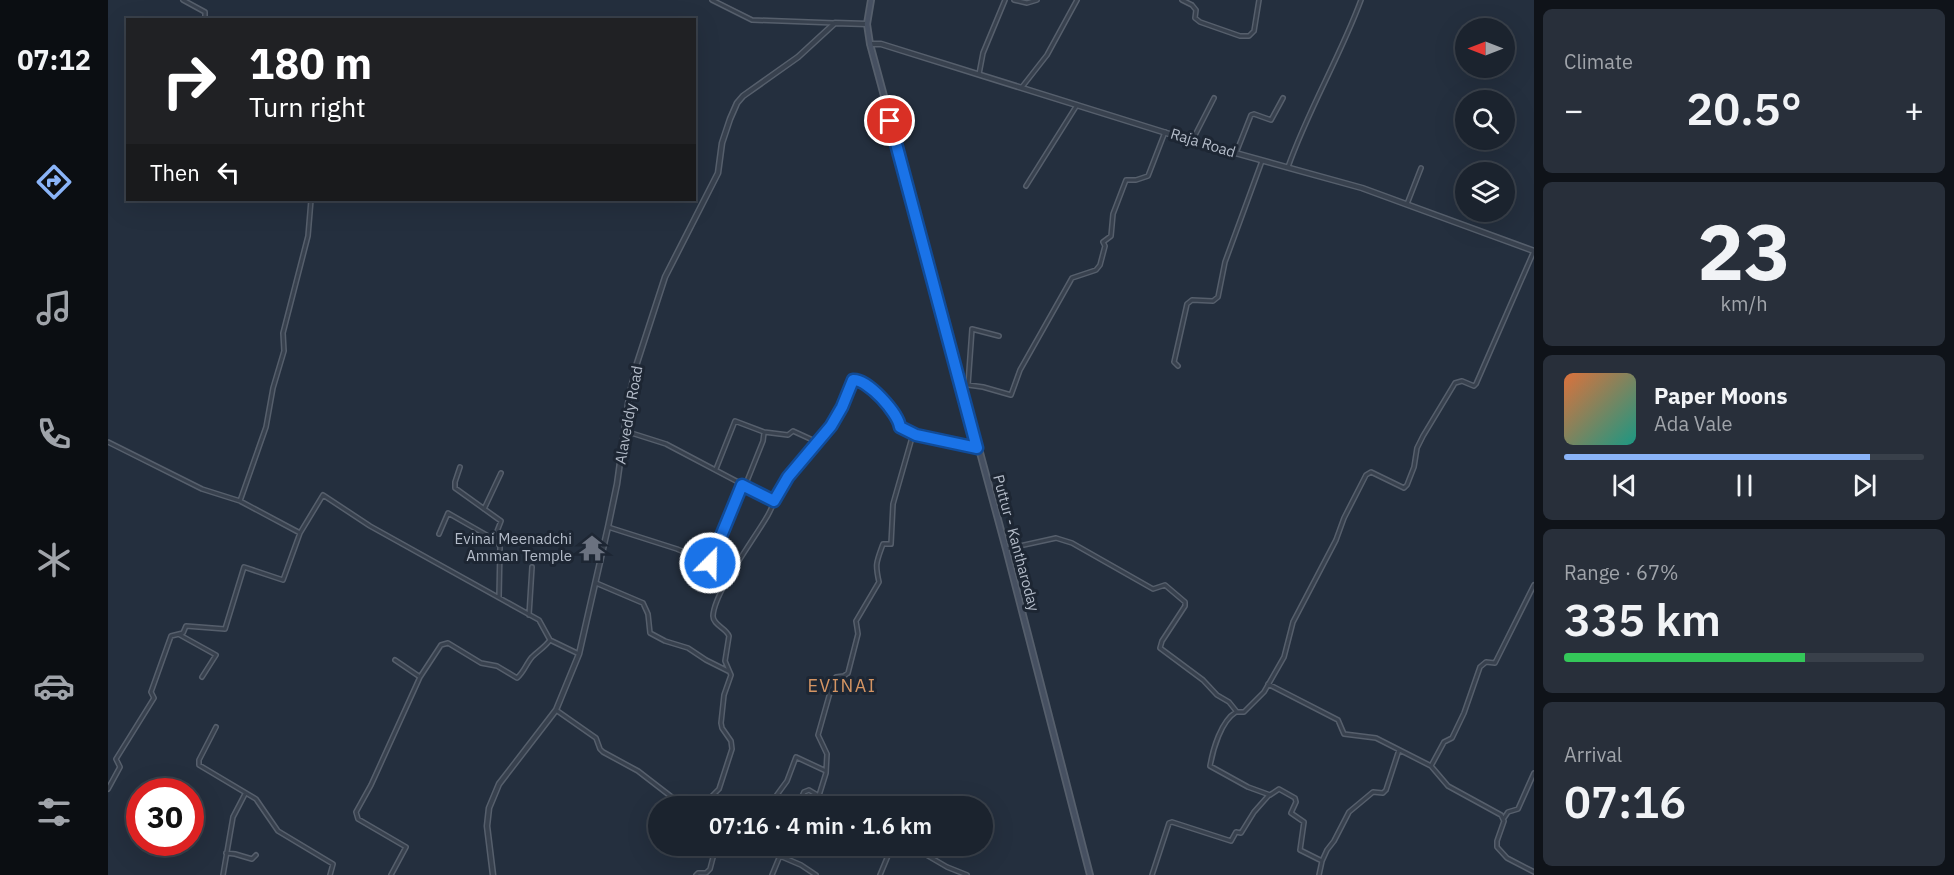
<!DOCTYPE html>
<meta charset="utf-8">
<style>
body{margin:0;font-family:"IBM Plex Sans",sans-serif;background:#282f3a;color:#f1f3f6;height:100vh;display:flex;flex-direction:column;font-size:22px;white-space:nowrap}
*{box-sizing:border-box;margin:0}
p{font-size:20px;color:#a0a4aa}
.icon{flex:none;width:33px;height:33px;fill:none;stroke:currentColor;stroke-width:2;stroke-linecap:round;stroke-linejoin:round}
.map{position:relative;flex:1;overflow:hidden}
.details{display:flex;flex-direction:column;gap:9px;padding:9px;background:#0f1319;width:420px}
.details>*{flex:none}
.hud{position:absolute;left:18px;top:18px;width:570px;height:183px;border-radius:0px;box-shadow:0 6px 24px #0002,0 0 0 2px #39404a;background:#202124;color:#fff;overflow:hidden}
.needle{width:39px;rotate:270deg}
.buttons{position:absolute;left:1347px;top:18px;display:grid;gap:12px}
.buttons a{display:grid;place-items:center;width:60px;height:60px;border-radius:50%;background:#1b232e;box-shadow:0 6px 24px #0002,0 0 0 2px #39404a;font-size:30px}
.speed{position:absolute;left:18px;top:778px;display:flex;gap:12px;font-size:30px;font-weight:700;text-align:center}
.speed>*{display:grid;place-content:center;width:78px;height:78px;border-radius:50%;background:#1b232e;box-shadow:0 6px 24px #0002,0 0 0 2px #39404a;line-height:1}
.speed .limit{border:9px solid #d22;background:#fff;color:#111}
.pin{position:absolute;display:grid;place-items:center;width:51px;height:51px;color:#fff;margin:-26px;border:3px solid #fff;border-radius:50%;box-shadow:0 2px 6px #0007}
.me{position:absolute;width:66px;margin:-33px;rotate:23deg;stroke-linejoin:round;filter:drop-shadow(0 0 4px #0008)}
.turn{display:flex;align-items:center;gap:21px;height:126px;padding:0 24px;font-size:27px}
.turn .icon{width:78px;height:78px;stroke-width:2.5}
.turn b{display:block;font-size:42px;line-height:51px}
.then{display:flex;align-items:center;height:57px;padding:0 24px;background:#0003;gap:12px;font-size:22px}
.big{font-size:45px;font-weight:600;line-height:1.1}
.details .widget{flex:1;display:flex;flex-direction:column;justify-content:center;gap:9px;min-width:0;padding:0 21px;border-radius:9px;background:#282f3a}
.details .dial{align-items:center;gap:0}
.dial b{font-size:78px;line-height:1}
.song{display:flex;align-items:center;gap:18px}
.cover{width:72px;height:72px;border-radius:9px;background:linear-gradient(135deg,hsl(20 70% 55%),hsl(170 70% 35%))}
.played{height:6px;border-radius:3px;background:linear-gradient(90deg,#8ab4f8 85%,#39404a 85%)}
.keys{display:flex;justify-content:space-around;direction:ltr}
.heat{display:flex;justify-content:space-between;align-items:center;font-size:33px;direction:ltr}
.charge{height:9px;border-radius:4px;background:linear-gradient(90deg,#34c759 67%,#39404a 0)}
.trip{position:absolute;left:540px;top:796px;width:345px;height:60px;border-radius:30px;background:#1b232e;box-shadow:0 6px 24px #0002,0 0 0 2px #39404a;font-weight:600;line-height:60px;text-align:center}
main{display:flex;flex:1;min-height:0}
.menu{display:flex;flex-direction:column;width:108px;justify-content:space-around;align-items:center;background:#0b0e12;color:#a0a4aa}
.menu .icon{width:42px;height:42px}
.menu .selected{color:#8ab4f8}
.menu b{font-size:27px;color:#f1f3f6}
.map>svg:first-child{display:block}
</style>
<main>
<nav class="menu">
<b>07:12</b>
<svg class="icon selected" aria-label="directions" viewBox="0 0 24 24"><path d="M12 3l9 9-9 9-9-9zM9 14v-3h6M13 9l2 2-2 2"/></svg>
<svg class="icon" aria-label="music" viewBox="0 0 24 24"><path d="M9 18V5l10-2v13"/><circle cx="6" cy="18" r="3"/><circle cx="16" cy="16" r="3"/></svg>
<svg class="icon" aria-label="phone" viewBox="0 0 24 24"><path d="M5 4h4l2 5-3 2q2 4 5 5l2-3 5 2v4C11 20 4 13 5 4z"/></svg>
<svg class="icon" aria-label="climate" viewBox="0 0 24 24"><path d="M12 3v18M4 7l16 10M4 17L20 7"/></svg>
<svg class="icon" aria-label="car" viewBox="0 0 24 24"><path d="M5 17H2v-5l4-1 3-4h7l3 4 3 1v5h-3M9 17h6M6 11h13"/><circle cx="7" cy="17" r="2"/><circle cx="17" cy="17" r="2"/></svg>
<svg class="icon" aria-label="filters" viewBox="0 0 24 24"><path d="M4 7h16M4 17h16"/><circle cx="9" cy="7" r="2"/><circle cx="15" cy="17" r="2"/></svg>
</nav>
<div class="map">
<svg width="1426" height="875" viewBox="0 0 1426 875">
<rect width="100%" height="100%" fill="#242f3e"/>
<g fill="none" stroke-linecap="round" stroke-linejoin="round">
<g stroke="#565f6c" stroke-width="6">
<path id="minor" d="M75,0l22,12v8
M604,0l40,20 83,3
M906,0l13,3 10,-3
M1074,0l10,5 4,5 -1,8 5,4 40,14h9l5,-5 5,-31
M871,74l4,-21 22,-53
M914,87l25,-32 30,-55
M1084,141l22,-43
M1128,153l15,-38 3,-1 17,6 12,-22
M1180,167c20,-57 52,-110 73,-167
M918,186l51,-81
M1299,204l14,-36
M1070,366l-4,-4 13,-58 5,-4 21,1 5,-4 7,-35 37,-101
M853,384l22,3 28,8 9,-25 52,-92 24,-8 4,-5 5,-19 -2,-4 8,-6 2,-22 13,-34h10l12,-4 17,-44
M860,385l4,-56 27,7
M517,431l41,13 108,57
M0,442l94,47 38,12 60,32 23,-38 47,31 169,94 11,20 29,14
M352,467l-5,15v6l46,33 -7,18
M608,469l19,-48 29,11 24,3 5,-4 24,11
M637,486l18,-45 1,-8
M132,501l26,-74 7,-39 11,-37 -1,-18 25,-97 3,-36
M376,509l17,-36
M500,527l69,22 33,14
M331,534l9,-21 49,28 3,6 -1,50
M898,549l50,-11 16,5 81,46 12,-4 20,17v4l-23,35 -2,7 43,32 14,15 12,7 8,10h7l20,-20 20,-35 9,-35 43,-82 8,-22 22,-43 5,-3 33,16 3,-3 7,-18 3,-19 6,-12 32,-53 7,-2 12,5 2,-2 58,-133
M596,577l38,-92
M488,583l47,20 5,11 2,19 15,8 23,7 18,12 22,11
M421,615l3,-48
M72,635l36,20 -14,22
M287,660l25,17
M1160,684l70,36 6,14 32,4 55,28 17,20 53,29 3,6 -7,20v6l10,11 27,14
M448,710l40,28 4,11 3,3 35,19 35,27 19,9
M1128,712c-15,9 -23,37 -26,54l38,21 22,8 9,-6 16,9 1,4 -5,11 13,9 -4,28 22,11
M108,727l-17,33v5l57,34 22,32 55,33 -3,11
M1323,766l13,-24 8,-4 12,-25 16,-46 6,-5 9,1 39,-78
M0,789l12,-22 -4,-8 38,-61 -3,-6 20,-56 12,-3 3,-7 39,3 19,-62 39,13 17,-47
M593,807l18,-18 13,-40 -1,-8 -9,-13 -1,-5 3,-28 7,-20 -6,-14 4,-25c-3,-8 -16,-11 -16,-20 1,-24 42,-78 55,-101 7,-13 12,-28 21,-41 13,-17 30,-31 42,-48 10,-14 14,-31 22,-46 15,-1 45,33 47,47l16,8 61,13
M660,807l19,-26 9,-24 30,14
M689,807l7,-15 5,-2 10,6
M710,807l-2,-2 10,-32 1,-19 -9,-19 15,-53 3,-5 8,-1 4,-3 10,-39 -2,-13 23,-39c-4,-18 -3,-19 4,-38h8l2,-40 20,-70
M1396,818l4,-6 10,-3 16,-36
M669,846l3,10 21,9 15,10
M803,846l36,21 20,8
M118,853l9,1 17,5 4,-4
M115,875l10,-58 12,-23
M283,875l15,-28 -48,-28 -2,-7 15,-27 49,-108 21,-32 7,-2 33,20 16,3 20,12c7,-6 9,-14 15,-21 6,-6 13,-10 18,-17
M588,875l2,-2h8l4,-4 6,-23
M664,875l12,-29
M772,875l12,-29
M1044,875l17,-52 3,-1 59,19 5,-9 5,1 13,-21 15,-17
M1211,875l3,-14 5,-11 7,-9 15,-29 24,-20 10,1 3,-3 13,-40"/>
</g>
<g stroke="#565f6c" stroke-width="7">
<path id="tertiary" d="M762,44h11l311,97 170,47 172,63
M385,875l-6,-49 2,-18 10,-24 57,-74 23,-56 29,-127 9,-43 12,-87 8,-34 28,-86 53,-104 4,-30 8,-24 7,-16 6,-7 55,-39 37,-34 32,1"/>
</g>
<g stroke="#565f6c" stroke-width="8">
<path id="secondary" d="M763,0l-4,24 3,20 136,505 84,326"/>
</g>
<use href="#minor" stroke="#38414e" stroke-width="3"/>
<use href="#tertiary" stroke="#38414e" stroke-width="4"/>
<use href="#secondary" stroke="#465061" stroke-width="4.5"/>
</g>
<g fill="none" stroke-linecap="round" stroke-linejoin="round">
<g stroke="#114b97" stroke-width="15">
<path id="route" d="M602,563l32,-78 32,16 14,-24 43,-51 11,-19 11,-27c15,-1 45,33 47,47l16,8 61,13 -87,-327"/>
</g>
<use href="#route" stroke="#1a73e8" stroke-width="10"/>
</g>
<defs>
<g id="temple-bare" transform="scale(2.07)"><path d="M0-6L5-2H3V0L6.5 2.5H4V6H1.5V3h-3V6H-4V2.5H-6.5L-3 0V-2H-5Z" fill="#6b7280" stroke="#1d2633" stroke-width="2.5" paint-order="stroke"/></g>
</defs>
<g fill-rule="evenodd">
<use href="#temple-bare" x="484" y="548"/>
</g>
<g text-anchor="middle" stroke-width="6" stroke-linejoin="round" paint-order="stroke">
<g font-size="15" fill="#b4bcc9" stroke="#1d2633">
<text transform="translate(1095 143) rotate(17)" y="5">Raja Road</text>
<text transform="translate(521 415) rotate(-80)" y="5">Alaveddy Road</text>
<text transform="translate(908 543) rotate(75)" y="5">Puttur - Kantharoday</text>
</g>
<g font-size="15" fill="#b4bcc9" stroke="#1d2633" text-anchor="end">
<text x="464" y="544">Evinai Meenadchi<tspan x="464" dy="17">Amman Temple</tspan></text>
</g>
<g font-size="18" letter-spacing="1.5" fill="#d59563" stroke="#1d2633">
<text x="734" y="692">EVINAI</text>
</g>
</g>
</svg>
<div class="buttons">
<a><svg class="needle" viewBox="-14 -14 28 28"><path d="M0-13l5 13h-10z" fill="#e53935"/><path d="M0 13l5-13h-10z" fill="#a0a4aa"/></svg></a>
<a><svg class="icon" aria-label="search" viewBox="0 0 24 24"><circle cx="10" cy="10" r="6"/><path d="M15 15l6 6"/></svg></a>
<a><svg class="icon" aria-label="layers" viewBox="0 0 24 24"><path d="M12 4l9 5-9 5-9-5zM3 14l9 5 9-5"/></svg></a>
</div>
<div class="speed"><div class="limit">30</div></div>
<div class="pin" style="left:782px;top:121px;background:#d93025"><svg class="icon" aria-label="arrive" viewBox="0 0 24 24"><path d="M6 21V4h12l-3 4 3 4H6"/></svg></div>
<svg class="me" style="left:602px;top:563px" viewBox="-20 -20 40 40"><circle r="17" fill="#1a73e8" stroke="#fff" stroke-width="3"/><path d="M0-11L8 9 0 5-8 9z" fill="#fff"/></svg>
<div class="trip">07:16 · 4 min · 1.6 km</div>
<div class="hud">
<div class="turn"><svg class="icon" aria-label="right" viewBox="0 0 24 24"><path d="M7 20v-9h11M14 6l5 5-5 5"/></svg><div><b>180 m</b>Turn right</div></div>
<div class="then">Then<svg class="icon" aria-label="left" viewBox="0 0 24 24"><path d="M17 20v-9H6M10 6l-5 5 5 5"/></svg></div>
</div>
</div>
<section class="details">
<div class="widget"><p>Climate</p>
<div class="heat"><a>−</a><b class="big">20.5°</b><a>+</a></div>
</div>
<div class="widget dial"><b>23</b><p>km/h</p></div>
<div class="widget">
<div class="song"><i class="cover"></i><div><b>Paper Moons</b><p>Ada Vale</p></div></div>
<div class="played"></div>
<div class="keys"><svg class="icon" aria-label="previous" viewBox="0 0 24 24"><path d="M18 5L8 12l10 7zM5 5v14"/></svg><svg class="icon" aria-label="pause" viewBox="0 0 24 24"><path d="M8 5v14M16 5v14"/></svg><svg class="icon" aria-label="next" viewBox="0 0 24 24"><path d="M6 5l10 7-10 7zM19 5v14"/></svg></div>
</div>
<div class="widget"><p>Range · 67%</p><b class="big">335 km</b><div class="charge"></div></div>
<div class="widget"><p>Arrival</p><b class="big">07:16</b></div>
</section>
</main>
